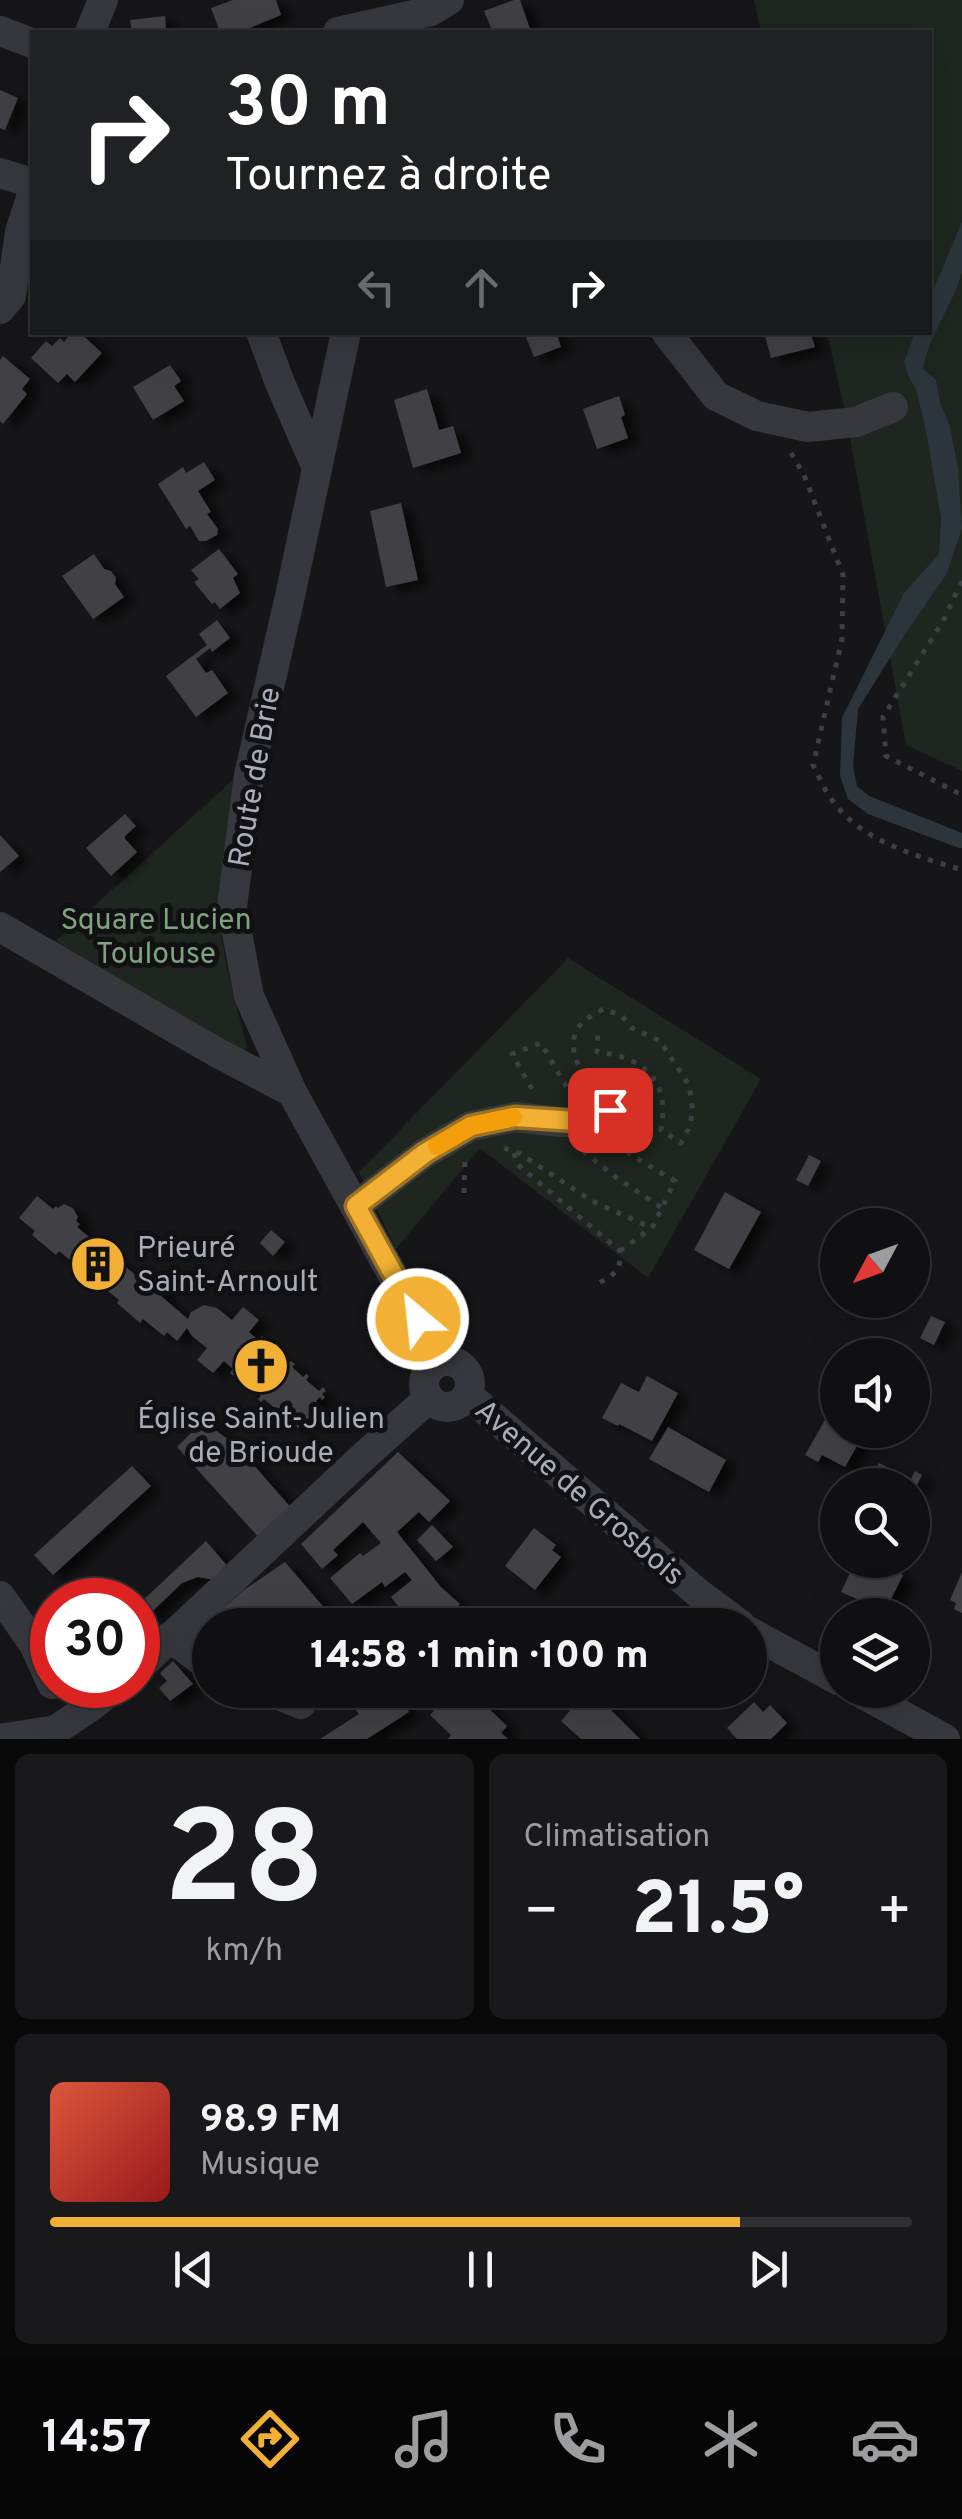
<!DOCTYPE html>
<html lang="fr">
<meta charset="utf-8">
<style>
body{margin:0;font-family:Overpass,sans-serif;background:#19191b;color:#f1f3f6;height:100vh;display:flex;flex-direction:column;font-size:38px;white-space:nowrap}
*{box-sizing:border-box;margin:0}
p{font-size:32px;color:#9c9d9f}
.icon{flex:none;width:55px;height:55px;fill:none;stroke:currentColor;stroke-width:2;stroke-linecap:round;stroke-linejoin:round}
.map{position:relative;height:1739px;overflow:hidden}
.side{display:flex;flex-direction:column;gap:15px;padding:15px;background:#09090a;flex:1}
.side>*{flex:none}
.guide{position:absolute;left:30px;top:30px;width:902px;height:305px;border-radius:0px;box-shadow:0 10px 40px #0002,0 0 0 2px #303032;background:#202124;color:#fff;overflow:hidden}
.needle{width:65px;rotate:229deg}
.buttons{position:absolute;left:820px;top:1208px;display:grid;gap:20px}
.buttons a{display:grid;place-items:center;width:110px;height:110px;border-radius:50%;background:#101012;box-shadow:0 10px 40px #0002,0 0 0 2px #303032;font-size:50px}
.speed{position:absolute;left:30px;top:1578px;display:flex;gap:20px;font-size:50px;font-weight:700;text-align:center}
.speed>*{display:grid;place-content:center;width:130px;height:130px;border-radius:50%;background:#101012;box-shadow:0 10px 40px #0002,0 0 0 2px #303032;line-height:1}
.speed .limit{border:15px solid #d22;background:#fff;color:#111}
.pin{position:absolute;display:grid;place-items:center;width:85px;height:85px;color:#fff;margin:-42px;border-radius:20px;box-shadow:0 5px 15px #0006}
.me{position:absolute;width:110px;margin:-55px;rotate:332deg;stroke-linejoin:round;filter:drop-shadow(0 0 8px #0008)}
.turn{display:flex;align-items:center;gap:35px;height:210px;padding:0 30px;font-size:45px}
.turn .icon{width:130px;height:130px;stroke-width:2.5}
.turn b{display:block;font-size:70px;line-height:85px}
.lanes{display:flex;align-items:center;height:95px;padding:0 30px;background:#0003;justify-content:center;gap:50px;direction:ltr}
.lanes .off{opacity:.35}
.big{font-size:75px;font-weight:800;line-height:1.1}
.side .tile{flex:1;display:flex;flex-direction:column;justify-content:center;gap:15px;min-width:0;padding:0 35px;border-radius:15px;background:#19191b}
.side .dial{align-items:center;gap:0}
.dial b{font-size:130px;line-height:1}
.song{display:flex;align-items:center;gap:30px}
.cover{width:120px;height:120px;border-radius:15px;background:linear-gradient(135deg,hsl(10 70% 55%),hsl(0 70% 35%))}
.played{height:10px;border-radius:5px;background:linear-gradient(90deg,#f2b134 80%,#303032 80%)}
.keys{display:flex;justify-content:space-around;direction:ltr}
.heat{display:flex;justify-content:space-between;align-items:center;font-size:55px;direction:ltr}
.side .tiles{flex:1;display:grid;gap:15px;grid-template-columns:1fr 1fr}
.tile:last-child{grid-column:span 2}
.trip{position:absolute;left:192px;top:1608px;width:575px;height:100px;border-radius:50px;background:#101012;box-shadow:0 10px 40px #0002,0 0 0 2px #303032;font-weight:800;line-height:100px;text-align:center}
.tabs{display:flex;height:160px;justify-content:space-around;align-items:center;background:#060607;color:#9c9d9f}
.tabs .icon{width:70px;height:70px}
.tabs .selected{color:#f2b134}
.tabs b{font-size:45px;color:#f1f3f6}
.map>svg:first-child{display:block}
</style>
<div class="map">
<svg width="962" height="1739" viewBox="0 0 962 1739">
<defs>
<filter id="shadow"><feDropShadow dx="11" dy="6" stdDeviation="5" flood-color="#0009"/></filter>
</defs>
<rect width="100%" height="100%" fill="#161618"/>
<path fill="#1e261f" d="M754,0h208v771l-56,-26 -60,-329 -19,-83 103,-1v-300h-169z
M236,777l-17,141 8,51 19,74 1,5 -5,3 -183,-98 -2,-13z
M568,958l193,121 -113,199 -168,-130 -84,101 -37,-77z"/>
<path fill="#2c353c" d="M962,222c0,15 0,34 0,49 -8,34 -33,62 -39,98l13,11 4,23 10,23 8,43 4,59 -16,47 -41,59 -47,75 -5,57 4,20 12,10 93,37v15h-3l-91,-34 -20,-15 -8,-23 2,-58 62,-125 35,-39 2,-37 -16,-91 -9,-37 -7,-11 -5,-16 11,-29 15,-1v-35z"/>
<path fill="#404145" filter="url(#shadow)" d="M233,0h43l5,15 -41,17h-20l-9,-24z
M514,0h6l11,32h-38l-9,-21z
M165,16l1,16h-34l-2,-12z
M0,90l18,8 -13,32 -5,-2z
M72,332h7l23,21 -27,29 -8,-8 -9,9 -27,-25 15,-17 6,5 8,-8 4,4z
M524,332h32l5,15 -27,10z
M764,332h46l5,15 -44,11z
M3,356l27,23 -8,10 5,5 -24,30 -3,-3v-61z
M170,365l11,16 -7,5 10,15 -31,19 -20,-33z
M427,389l12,41 14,-4 8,27 -48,15 -19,-68z
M619,396l6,19 -4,2 7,21 -31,11 -14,-40z
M204,462l11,18 -17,11 13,21 -4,2 11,15 -1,6 -11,6h-7l-9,-15 -4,3 -28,-45 25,-17 3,6z
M401,503l17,77 -32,7 -16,-76z
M219,549l19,25 -5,4 7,15 -20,16 -5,-7 -3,2 -18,-22 5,-3 -8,-9z
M94,554l10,15 7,2 5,7 -1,6 9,13 -31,22 -31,-43z
M217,620l13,18 -18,14 -2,-4 -14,11 10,14 6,-3 16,23 -32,24 -30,-41 41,-31 -8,-11z
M125,814l11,12 -11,10v3l12,13 -26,24 -25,-28z
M0,835l19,21 -19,16z
M809,1155l12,6 -13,25 -12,-6z
M725,1192l36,20 -32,57 -35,-19z
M37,1196l16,13 3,-3 2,2 6,-4 9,4 5,9 -2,4 4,3 -3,3 61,50 3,-3 3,2 8,-3 5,1 5,9 1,10 -2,3 27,23 3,-7 13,-7 13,3 15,12 11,-13 16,13 -10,12 9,8 4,-4 3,4 -3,3 11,10 4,-3 2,2 -2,3 11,9 3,-3 4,3 -3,3 11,10 3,-3 3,2 -3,4 13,11 4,-4 3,4 -4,3 3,3 -3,3 -2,-3 -4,4 6,6 -14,16 -6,-5 -3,4 2,3 -3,3 -2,-3 -3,5 -3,-3 3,-4 -14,-12 -3,4 -3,-3 3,-3 -12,-10 -3,3 -3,-3 3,-3 -11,-10 -3,4 -3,-3 4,-5 -11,-10 -3,4 -4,-3 3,-4 -9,-8 -11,12 -16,-13 10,-12 -15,-12 -5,-8 -10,13 -10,-9 -3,4 -21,-17 -3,4 -23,-20 2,-3 -60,-49 -3,4 -24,-20 3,-4 -16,-13z
M271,1230l14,12 -12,14 -13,-13z
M931,1316l14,6 -11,23 -14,-7z
M647,1376l31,17 -26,48 -33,-17 -1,2 -16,-8 19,-35 18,9z
M838,1397v33h33l-4,9 -5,-2 -17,30 -23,-12 -4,7 -13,-7z
M203,1421l34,25 57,65 -33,29 -84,-93z
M668,1427l58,33 -17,32 -60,-33z
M398,1452l52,49 -21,21 -10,-10 -22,20 44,55 19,17 -10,13 7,8h-40l-12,-10 -14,-18 21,-17 -7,-8 -20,15 -3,-5 -30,22 -22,-26 30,-25 3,3 18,-13 -18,-21 -30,28 5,5 -16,14 -21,-25z
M879,1463l32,16 4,-8 7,4 -10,20v-10h-30l-11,-5z
M132,1466l19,20 -98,89 -19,-20z
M432,1525l21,22 -17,14 -19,-21z
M534,1528l22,17 -4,5 9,7 -26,33 -30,-24z
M206,1541l23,27 -14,12 -17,-3 -16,6 -44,42v-20z
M856,1560h16l31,15 -20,40 -16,-2 -3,-5 2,-5 -25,-11z
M285,1562l54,63h-52l-14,-17 -19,17h-44v37l-20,-24 54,-48z
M962,1572v41l-8,-4 2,-6 -6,-3z
M173,1661l20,23 -23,17 -11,-13 8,-7 -7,-8z
M340,1690h55l14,22 -42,27h-47l39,-25z
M410,1690h84l-9,9 3,4 -2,3 21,20 -6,7 7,6h-60l3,-4 -21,-20 4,-4z
M587,1691l12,11 2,-2 39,39h-59l-20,-18z
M754,1702l9,10 7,-7 17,18 -16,16h-34l-10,-11z"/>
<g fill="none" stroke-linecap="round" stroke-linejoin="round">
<path stroke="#3d3f44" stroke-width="5" stroke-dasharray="5 8" stroke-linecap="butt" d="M791,453l13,22 39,100 -1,64 -29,126c6,11 11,25 19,35 30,42 83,55 130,70
M962,581l-19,40 -60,96 3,39 76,39
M590,1088c-20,-35 -29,-60 14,-79l18,7 10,12 28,13 29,44 4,27 -5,18 -7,13 -20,-13c9,-49 -16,-73 -64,-78l1,-20
M532,1089l-20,-35 29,-11 29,50
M504,1148l15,5 73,48 60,27 23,-47 -44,-26 -16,-15
M583,1151l34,27 45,30
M514,1153l3,11 103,87c2,19 -7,26 -24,33
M464,1193l1,-33
M620,1251l30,-22"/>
<path stroke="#37383d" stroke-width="30" d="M0,31l32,12
M90,32l13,-32
M338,32l93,-21 18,-11
M0,173l32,10
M0,309l11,-13 9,-64 12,-37
M261,332l19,51 36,83
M346,332l-56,264 -41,179 -17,132 17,89 43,96 141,256 5,14
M666,332l50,64 41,20 51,11 48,-5 37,-15
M0,927l216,125 76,40
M356,1206l69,-53 46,-27 44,-9 45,5h32l18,-12
M424 1384a23 23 0 1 1 46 0a23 23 0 1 1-46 0Z
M468,1395l230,198 43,32
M0,1596l34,48 18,40
M750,1632l88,48
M169,1637l41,30
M138,1668l225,-211 66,-59
M266,1690l35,14
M856,1690l89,49
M0,1739l56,-9 37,-25 24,-20"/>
</g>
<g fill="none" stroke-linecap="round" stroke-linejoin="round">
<g stroke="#9d7322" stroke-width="25">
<path id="route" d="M418,1319l-62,-113 69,-53 46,-27 44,-9 77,5 18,-12"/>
</g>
<use href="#route" stroke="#f2b134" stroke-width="18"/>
<path stroke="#f59e0b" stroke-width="18" d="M437,1146l34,-20 42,-9"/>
</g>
<defs>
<g id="building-disc" transform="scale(2.875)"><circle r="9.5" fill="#f2b134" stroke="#111113"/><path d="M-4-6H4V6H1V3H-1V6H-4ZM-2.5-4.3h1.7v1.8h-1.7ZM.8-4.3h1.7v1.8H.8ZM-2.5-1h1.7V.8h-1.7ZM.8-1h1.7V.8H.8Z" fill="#111"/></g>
<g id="church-disc" transform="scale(2.875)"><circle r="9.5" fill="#f2b134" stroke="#111113"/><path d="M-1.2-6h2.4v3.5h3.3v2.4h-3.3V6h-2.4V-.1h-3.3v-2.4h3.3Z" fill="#111"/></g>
</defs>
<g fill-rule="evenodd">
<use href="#building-disc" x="98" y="1264"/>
<use href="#church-disc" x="261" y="1366"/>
</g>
<g text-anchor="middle" stroke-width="10" stroke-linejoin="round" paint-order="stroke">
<g font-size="30" fill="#a8adb8" stroke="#111113">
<text transform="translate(254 777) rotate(-80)" y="10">Route de Brie</text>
<text transform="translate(580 1492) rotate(41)" y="10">Avenue de Grosbois</text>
</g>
<g font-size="30" fill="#7fa381" stroke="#111113">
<text x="156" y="929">Square Lucien<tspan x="156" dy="34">Toulouse</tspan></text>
</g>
<g font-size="30" fill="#a8adb8" stroke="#111113" text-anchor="start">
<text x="137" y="1257">Prieuré<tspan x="137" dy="34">Saint-Arnoult</tspan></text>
<text x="261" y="1428" text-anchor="middle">Église Saint-Julien<tspan x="261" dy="34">de Brioude</tspan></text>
</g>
</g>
</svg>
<div class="buttons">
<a><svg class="needle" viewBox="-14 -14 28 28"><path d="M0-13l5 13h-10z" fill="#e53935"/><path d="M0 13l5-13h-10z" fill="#9c9d9f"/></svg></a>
<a><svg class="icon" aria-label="sound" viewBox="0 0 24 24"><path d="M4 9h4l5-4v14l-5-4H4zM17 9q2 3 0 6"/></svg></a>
<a><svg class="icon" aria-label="search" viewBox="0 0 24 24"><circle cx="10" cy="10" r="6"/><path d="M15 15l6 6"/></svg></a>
<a><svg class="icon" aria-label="layers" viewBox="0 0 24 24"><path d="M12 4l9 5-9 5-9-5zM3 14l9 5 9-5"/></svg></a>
</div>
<div class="speed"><div class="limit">30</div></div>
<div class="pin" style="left:610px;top:1110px;background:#d93025"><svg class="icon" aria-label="arrive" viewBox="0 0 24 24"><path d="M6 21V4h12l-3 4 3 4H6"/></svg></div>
<svg class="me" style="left:418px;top:1319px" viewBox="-20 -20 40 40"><circle r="17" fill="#f2b134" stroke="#fff" stroke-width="3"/><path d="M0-11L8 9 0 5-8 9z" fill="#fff"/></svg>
<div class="trip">14:58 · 1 min · 100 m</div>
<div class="guide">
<div class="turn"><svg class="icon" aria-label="right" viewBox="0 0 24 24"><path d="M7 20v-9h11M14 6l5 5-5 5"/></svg><div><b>30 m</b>Tournez à droite</div></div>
<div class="lanes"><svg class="icon off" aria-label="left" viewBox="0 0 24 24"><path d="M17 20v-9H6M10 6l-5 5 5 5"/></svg><svg class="icon off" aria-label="ahead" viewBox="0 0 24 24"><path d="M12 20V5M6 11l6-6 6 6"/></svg><svg class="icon" aria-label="right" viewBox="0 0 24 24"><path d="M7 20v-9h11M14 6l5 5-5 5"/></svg></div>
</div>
</div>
<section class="side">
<div class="tiles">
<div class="tile dial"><b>28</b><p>km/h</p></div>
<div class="tile"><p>Climatisation</p>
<div class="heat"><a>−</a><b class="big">21.5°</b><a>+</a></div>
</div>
<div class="tile">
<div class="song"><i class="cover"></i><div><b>98.9 FM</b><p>Musique</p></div></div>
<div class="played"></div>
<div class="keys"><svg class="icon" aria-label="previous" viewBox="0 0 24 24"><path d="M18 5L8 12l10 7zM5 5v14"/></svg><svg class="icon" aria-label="pause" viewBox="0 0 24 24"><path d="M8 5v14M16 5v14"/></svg><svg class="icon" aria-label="next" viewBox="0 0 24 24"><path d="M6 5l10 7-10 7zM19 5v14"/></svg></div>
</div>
</div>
</section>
<nav class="tabs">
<b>14:57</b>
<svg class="icon selected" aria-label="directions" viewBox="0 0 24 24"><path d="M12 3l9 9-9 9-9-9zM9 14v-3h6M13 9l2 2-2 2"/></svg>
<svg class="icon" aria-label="music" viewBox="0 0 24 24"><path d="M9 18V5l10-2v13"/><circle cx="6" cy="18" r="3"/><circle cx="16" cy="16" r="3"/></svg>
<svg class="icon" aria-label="phone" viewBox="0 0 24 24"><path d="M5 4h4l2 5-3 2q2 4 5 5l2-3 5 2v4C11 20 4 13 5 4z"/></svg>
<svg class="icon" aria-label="climate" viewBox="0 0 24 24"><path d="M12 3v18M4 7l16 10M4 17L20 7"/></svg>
<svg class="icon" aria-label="car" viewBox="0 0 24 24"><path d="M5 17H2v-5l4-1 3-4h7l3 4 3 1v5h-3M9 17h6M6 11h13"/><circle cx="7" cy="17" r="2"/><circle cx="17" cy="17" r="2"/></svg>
</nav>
